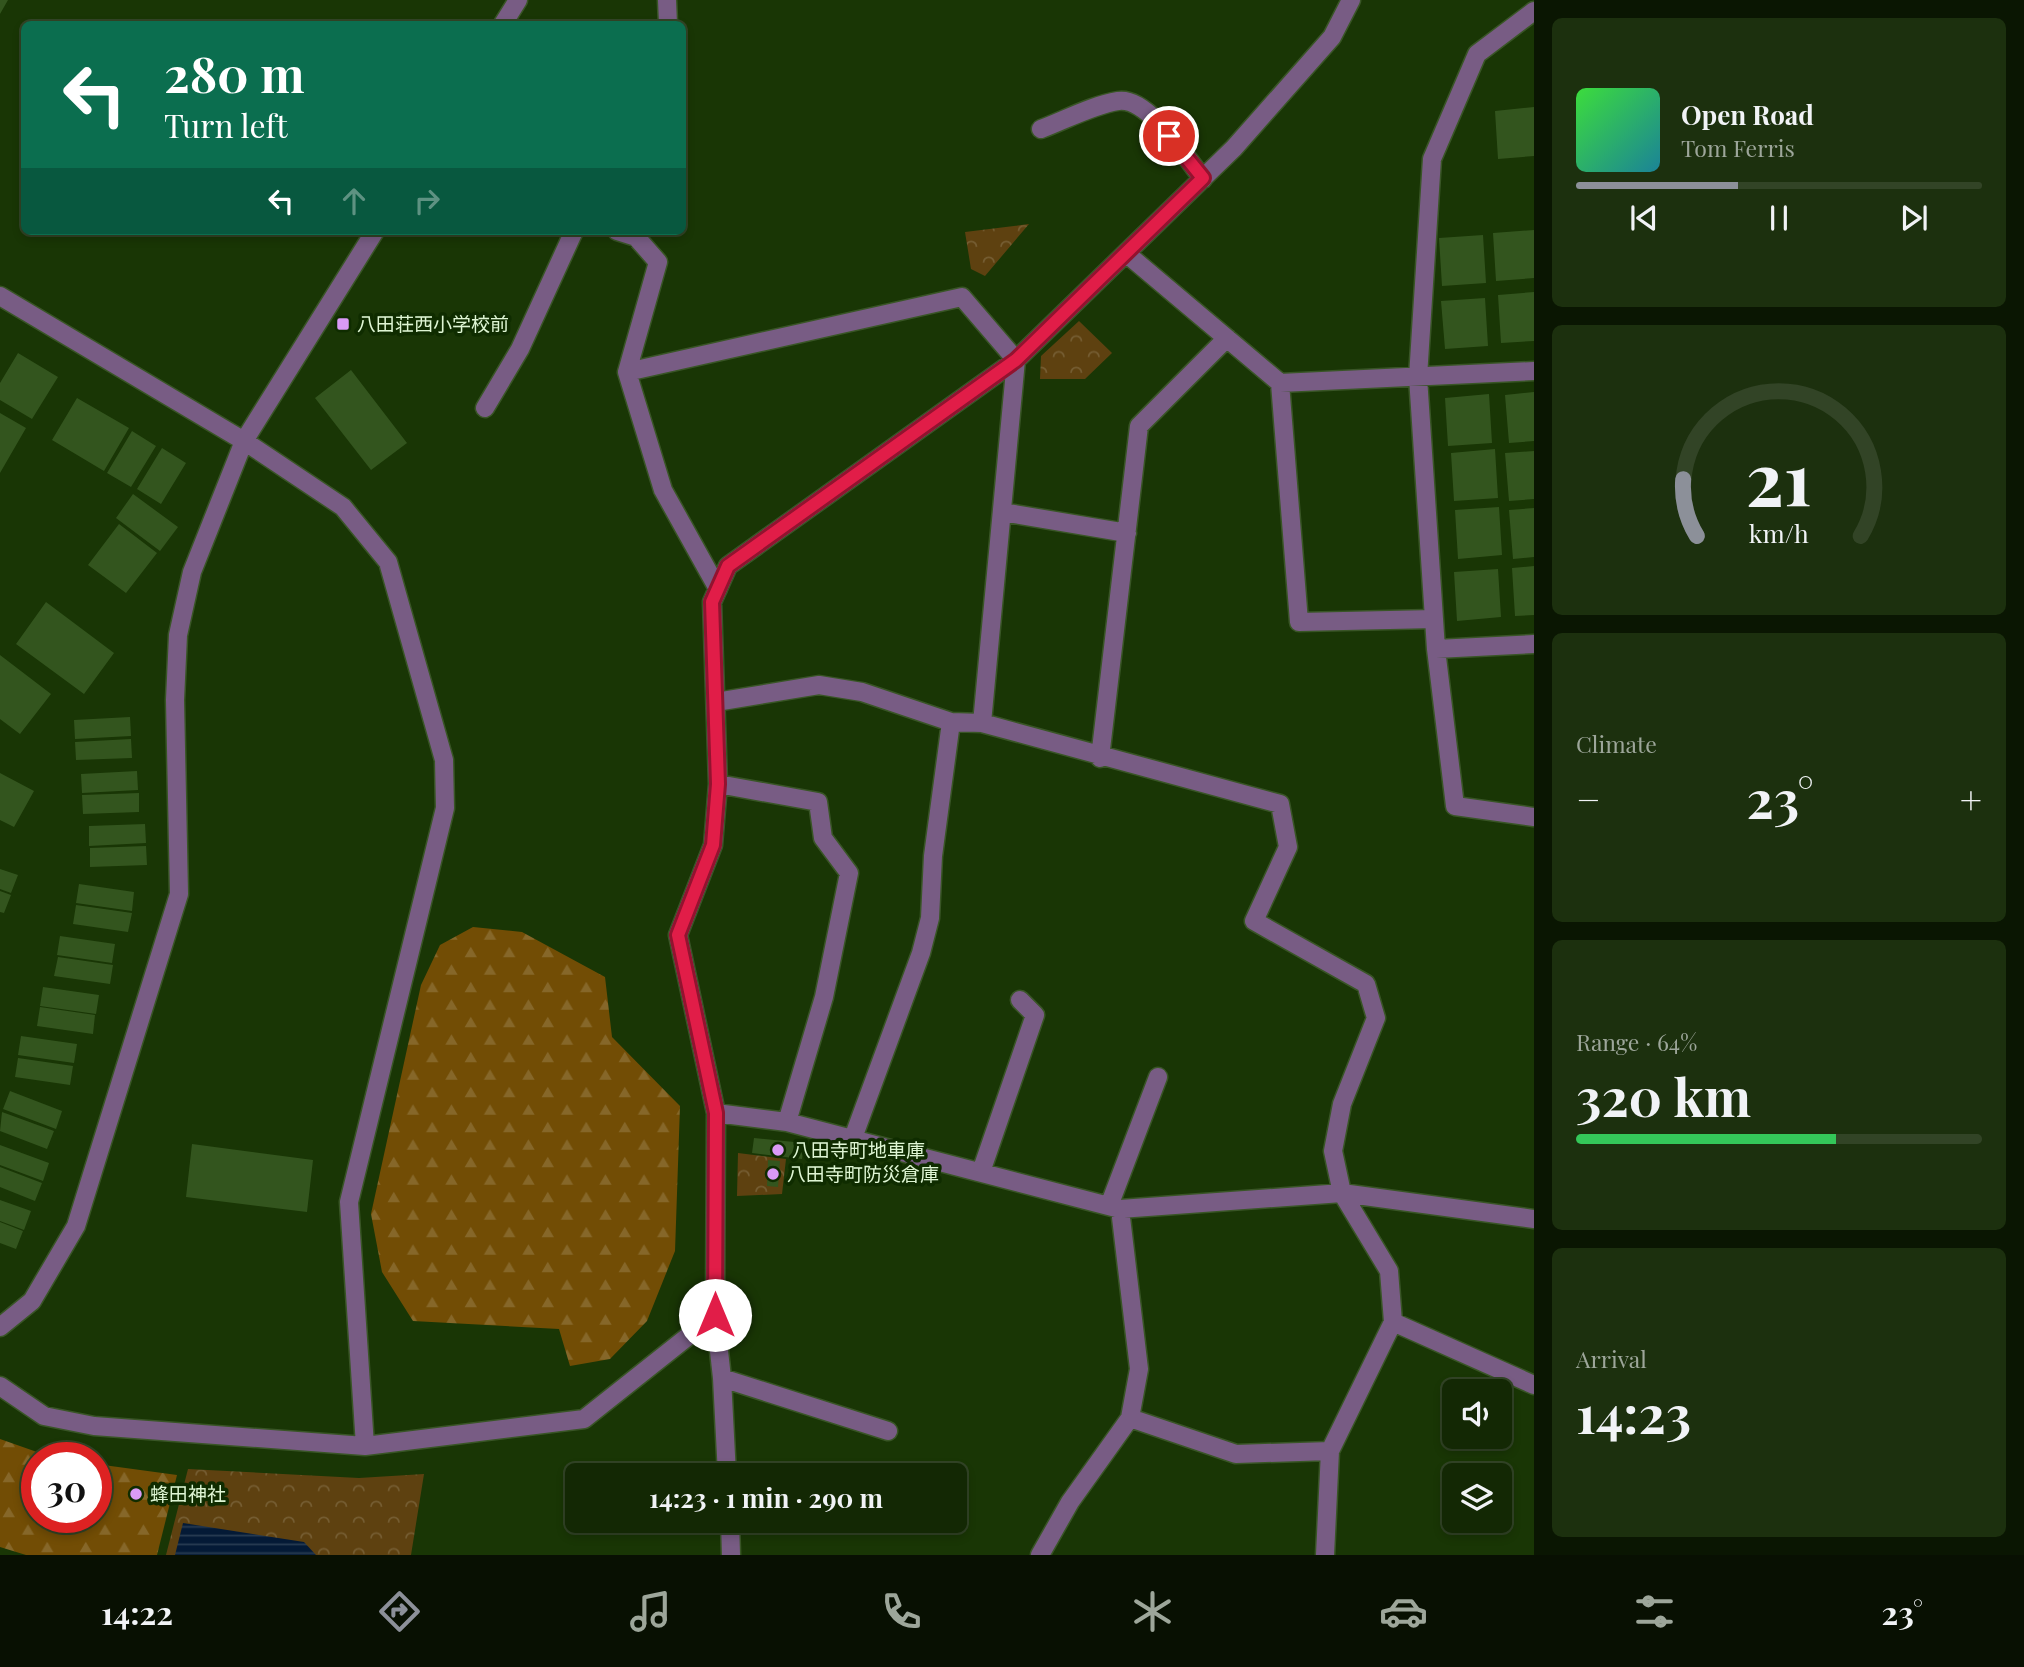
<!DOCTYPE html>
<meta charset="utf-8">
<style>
body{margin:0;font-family:"Playfair Display","Noto Sans JP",serif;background:#1c300e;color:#f1f3f6;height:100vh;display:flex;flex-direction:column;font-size:26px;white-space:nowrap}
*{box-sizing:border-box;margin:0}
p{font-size:23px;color:#9da69a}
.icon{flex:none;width:38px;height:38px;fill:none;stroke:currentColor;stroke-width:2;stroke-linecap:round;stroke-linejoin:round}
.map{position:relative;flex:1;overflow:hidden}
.panel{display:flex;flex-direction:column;gap:18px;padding:18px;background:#0a1602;width:490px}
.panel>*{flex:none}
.banner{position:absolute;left:21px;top:21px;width:665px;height:214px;border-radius:10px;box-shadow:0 4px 10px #0003,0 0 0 2px #324426;background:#0b6e4f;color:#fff;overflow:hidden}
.fabs{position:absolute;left:1442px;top:1379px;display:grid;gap:14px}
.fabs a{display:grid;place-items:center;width:70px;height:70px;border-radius:10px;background:#132804;box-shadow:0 4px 10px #0003,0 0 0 2px #324426;font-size:35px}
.speed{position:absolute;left:21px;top:1442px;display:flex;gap:14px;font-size:35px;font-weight:700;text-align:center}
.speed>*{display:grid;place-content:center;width:91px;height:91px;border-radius:50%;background:#132804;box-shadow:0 4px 10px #0003,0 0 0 2px #324426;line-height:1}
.speed .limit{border:10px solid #d22;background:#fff;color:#111}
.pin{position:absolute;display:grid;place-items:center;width:60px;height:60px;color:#fff;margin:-30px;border:4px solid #fff;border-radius:50%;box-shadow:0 2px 7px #0007}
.me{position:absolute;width:77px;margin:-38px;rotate:0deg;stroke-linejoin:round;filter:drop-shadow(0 0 5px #0008)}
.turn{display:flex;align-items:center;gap:24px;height:147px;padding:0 28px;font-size:32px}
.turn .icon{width:91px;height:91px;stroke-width:2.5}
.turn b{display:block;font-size:49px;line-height:60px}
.lanes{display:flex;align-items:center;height:66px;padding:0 28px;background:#0003;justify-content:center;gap:35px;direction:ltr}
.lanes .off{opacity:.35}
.big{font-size:52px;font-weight:700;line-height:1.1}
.panel .widget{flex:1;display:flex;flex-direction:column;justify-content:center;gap:10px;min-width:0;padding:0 24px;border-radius:10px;background:#1c300e}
.panel .dial{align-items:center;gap:0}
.dial svg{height:182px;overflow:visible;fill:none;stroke:#324426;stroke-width:7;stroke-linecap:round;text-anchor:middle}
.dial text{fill:#f1f3f6;stroke:none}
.song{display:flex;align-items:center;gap:21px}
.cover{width:84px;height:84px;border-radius:10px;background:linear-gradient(135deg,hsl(120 70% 55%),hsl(190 70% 35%))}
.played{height:7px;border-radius:4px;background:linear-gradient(90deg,#8c9099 40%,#324426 40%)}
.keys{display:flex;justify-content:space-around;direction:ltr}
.heat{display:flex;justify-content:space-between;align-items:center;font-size:38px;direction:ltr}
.charge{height:10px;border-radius:5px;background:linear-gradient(90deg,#34c759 64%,#324426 0)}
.trip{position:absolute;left:565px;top:1463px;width:402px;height:70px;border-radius:10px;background:#132804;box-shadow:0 4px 10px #0003,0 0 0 2px #324426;font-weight:700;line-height:70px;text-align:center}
.dock{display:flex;height:112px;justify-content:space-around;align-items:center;background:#081002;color:#9da69a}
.dock .icon{width:49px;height:49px}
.dock .on{color:#8c9099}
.dock b{font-size:32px;color:#f1f3f6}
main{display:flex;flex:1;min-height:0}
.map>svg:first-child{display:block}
</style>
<main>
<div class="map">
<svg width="1534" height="1555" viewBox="0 0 1534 1555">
<defs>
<pattern id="forest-firs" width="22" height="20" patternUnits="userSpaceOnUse" patternTransform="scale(1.75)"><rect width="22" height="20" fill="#724d05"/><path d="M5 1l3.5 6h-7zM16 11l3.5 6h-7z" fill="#866729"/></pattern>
<pattern id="park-crowns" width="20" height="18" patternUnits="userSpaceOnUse" patternTransform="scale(1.75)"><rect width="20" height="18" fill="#5e4110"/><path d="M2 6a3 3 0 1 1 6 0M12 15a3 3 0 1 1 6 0" fill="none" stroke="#755d32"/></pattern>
<pattern id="water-rules" width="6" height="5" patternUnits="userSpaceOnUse" patternTransform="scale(1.75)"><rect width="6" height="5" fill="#041a36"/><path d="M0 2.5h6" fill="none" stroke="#283c52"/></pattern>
</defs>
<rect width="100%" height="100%" fill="#193605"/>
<path fill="url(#forest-firs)" d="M473,927l49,5 83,45 7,60 68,69 -5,145 -28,70 -37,38 -40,7 -11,-37 -146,-8 -31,-49 -11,-58 50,-229 19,-40z
M0,1439l54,19h-17v59h59v-53l81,11 -20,80h-131l-26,-8z"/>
<path fill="url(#park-crowns)" d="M1029,224l-44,52 -14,-7 -6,-37z
M1079,321l33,32 -27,26h-45l1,-23z
M738,1153l48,6 -4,35 -45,2z
M188,1469l171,9 65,-4 -13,81h-245z"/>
<path fill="url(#water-rules)" d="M183,1523l121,19 12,13h-141z"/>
<path fill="#33551e" d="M0,0h8l-8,14z
M1534,107v49l-36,3 -3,-48z
M1534,230v48l-38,3 -3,-48z
M1483,235l3,48 -44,3 -3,-48z
M1534,292v49l-33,2 -3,-48z
M1485,298l3,48 -43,3 -4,-48z
M18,353l40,24 -26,42 -32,-19v-17z
M351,370l56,73 -36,27 -56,-72z
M1534,392v49l-25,2 -4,-48z
M1489,394l3,49 -44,3 -3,-48z
M77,398l52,30 -25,43 -52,-31z
M0,413l26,15 -26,45z
M132,431l24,15 -25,41 -24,-14z
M162,448l24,15 -25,41 -24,-15z
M1495,449l3,49 -44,3 -3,-48z
M1534,451v48l-25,2 -4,-48z
M133,494l45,33 -18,24 -44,-33z
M1499,507l3,48 -44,4 -3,-49z
M1534,508v49l-21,2 -4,-49z
M119,524l38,29 -31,40 -38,-28z
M1534,566v49l-19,1 -3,-48z
M1498,569l3,48 -44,4 -3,-49z
M46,602l68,51 -30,41 -68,-50z
M0,655l51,39 -31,40 -20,-15z
M130,717l1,19 -56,3 -1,-19z
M131,739l1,19 -56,2 -1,-18z
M137,771l1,19 -56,3 -1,-19z
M0,773l34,18 -20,36 -14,-7z
M139,793v19l-56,2 -1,-19z
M145,824l1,19 -57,3v-20z
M146,846l1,19 -57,2v-19z
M0,869l18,6 -7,18 -11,-4z
M79,884l55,8 -2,19 -56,-8z
M0,891l11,4 -7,18 -4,-1z
M76,905l56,8 -4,19 -55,-8z
M60,936l55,8 -3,19 -55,-8z
M58,957l55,8 -3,19 -56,-8z
M43,987l56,8 -3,19 -56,-8z
M40,1007l55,8 -2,19 -56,-8z
M21,1036l56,8 -3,19 -56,-8z
M18,1058l55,8 -3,19 -55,-8z
M10,1091l52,20 -6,18 -53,-20z
M2,1112l52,19 -7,18 -47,-18z
M754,1138l50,5 -2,16 -50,-6z
M192,1144l121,16 -6,52 -121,-15z
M0,1145l49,18 -6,18 -43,-16z
M768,1160l12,1 -2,26 -11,-1z
M0,1167l42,16 -7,18 -35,-14z
M0,1200l31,11 -7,19 -24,-9z
M0,1222l23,9 -7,18 -16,-6z"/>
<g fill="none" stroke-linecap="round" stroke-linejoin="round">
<g stroke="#395526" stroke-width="21">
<path id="minor" d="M667,0l1,24
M1534,11l-57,43 -45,105 -14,218 18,272 98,-5
M503,24l15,-24
M1041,129c24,-9 52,-24 77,-28 30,-5 68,57 85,78
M617,231l19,6 22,25 -31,110 36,118 55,99
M1127,254l153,129 254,-12
M0,296l244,145 99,66 45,55 56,198 1,48 -96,394 16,244
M627,372l335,-75 54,63 -34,363 298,81 8,43 -34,74 112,63 10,34 -34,86 -9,47 9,42 47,78 4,51 -63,129 -5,104
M1280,383l19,239 135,-3
M485,408l35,-59 54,-118
M1002,512l125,21
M1436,649l19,157 79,11
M716,702l103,-17 43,7 89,30
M1100,758l39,-332 88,-88
M718,784l100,18 5,36 26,35 -25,124 -37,125
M716,1113l71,9 333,87 222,-16 192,26
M853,1138l68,-185 9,-35 3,-62 18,-134 31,1
M981,1172l54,-157 -15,-15
M1109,1206l49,-129
M715,1315l7,63 5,97
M1393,1322l141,63
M0,1327l32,-26 44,-75 103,-332 -4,-194 3,-65 14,-63 52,-131 131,-210
M722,1378l166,53
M0,1386l44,30 50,10 271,20 219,-27 131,-104 1,-202 -38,-178 35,-90 5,-61 -6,-182 16,-36 288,-206 218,-212 98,-111 19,-37
M1130,1418l106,36 94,-3
M730,1521l1,34
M1040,1555l30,-53 60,-84 9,-49 -19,-160"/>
</g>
<use href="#minor" stroke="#785c84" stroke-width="18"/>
</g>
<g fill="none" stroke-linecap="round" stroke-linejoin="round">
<g stroke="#92132f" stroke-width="18">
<path id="route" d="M715,1315l1,-202 -38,-178 35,-90 5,-61 -6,-182 16,-36 288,-206 187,-182 -34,-42"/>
</g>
<use href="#route" stroke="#e11d48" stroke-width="12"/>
</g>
<g fill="#da9af6" stroke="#0f2c00" stroke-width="2.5">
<rect x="336" y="317" width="14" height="14" rx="3.5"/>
<circle cx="778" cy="1150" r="7"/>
<circle cx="773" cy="1174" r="7"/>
<circle cx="136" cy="1494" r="7"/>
</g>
<g text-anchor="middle" stroke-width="7" stroke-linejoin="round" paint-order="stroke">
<g font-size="19" fill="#dff6d4" stroke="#0f2c00" text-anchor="start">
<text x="357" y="331">八田荘西小学校前</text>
<text x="792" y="1157">八田寺町地車庫</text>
<text x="787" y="1181">八田寺町防災倉庫</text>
<text x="150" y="1501">蜂田神社</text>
</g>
</g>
</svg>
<div class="fabs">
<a><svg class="icon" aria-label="sound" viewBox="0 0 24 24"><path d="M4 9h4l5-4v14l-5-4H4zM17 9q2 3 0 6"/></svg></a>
<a><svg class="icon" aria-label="layers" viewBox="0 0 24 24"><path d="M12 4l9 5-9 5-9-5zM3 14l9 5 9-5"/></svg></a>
</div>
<div class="speed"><div class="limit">30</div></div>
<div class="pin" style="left:1169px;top:136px;background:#d93025"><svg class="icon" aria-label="arrive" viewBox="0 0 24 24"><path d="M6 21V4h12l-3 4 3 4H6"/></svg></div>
<svg class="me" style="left:715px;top:1315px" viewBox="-20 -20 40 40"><circle r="19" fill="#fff"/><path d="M0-13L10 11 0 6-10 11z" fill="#e11d48"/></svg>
<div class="trip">14:23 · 1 min · 290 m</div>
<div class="banner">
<div class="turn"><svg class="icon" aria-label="left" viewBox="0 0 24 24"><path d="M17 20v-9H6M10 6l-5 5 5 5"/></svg><div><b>280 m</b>Turn left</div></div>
<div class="lanes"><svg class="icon" aria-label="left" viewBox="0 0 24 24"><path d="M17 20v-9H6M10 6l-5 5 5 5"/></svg><svg class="icon off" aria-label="ahead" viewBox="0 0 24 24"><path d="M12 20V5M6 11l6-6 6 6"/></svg><svg class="icon off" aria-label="right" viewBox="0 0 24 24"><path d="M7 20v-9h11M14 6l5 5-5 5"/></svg></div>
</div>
</div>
<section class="panel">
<div class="widget">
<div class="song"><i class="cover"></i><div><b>Open Road</b><p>Tom Ferris</p></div></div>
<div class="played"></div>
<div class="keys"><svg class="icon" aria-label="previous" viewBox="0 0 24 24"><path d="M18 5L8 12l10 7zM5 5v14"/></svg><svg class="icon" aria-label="pause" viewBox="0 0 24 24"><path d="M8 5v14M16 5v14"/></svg><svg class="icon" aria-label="next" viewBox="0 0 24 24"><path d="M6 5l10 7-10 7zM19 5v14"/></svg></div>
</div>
<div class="widget dial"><svg viewBox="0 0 100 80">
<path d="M14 69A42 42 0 1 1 86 69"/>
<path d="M14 69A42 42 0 0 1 8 44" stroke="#8c9099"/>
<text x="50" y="56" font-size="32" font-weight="700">21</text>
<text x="50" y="72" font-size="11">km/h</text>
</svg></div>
<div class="widget"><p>Climate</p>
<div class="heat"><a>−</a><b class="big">23°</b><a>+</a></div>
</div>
<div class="widget"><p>Range · 64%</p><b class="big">320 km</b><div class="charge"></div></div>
<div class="widget"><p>Arrival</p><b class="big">14:23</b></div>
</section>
</main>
<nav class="dock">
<b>14:22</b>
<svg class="icon on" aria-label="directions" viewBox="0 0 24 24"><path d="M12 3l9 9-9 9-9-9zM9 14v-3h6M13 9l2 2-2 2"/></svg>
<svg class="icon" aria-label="music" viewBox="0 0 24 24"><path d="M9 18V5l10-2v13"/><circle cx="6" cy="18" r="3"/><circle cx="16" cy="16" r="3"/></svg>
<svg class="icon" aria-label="phone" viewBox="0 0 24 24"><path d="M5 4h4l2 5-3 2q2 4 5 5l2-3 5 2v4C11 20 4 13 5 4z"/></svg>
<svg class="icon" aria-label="climate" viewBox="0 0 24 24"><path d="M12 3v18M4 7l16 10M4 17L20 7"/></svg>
<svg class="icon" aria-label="car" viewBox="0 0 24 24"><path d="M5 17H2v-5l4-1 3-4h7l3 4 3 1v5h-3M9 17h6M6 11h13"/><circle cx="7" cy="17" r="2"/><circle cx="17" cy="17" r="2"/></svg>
<svg class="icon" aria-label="filters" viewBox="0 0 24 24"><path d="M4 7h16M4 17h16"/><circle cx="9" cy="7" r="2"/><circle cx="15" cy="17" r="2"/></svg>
<b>23°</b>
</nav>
